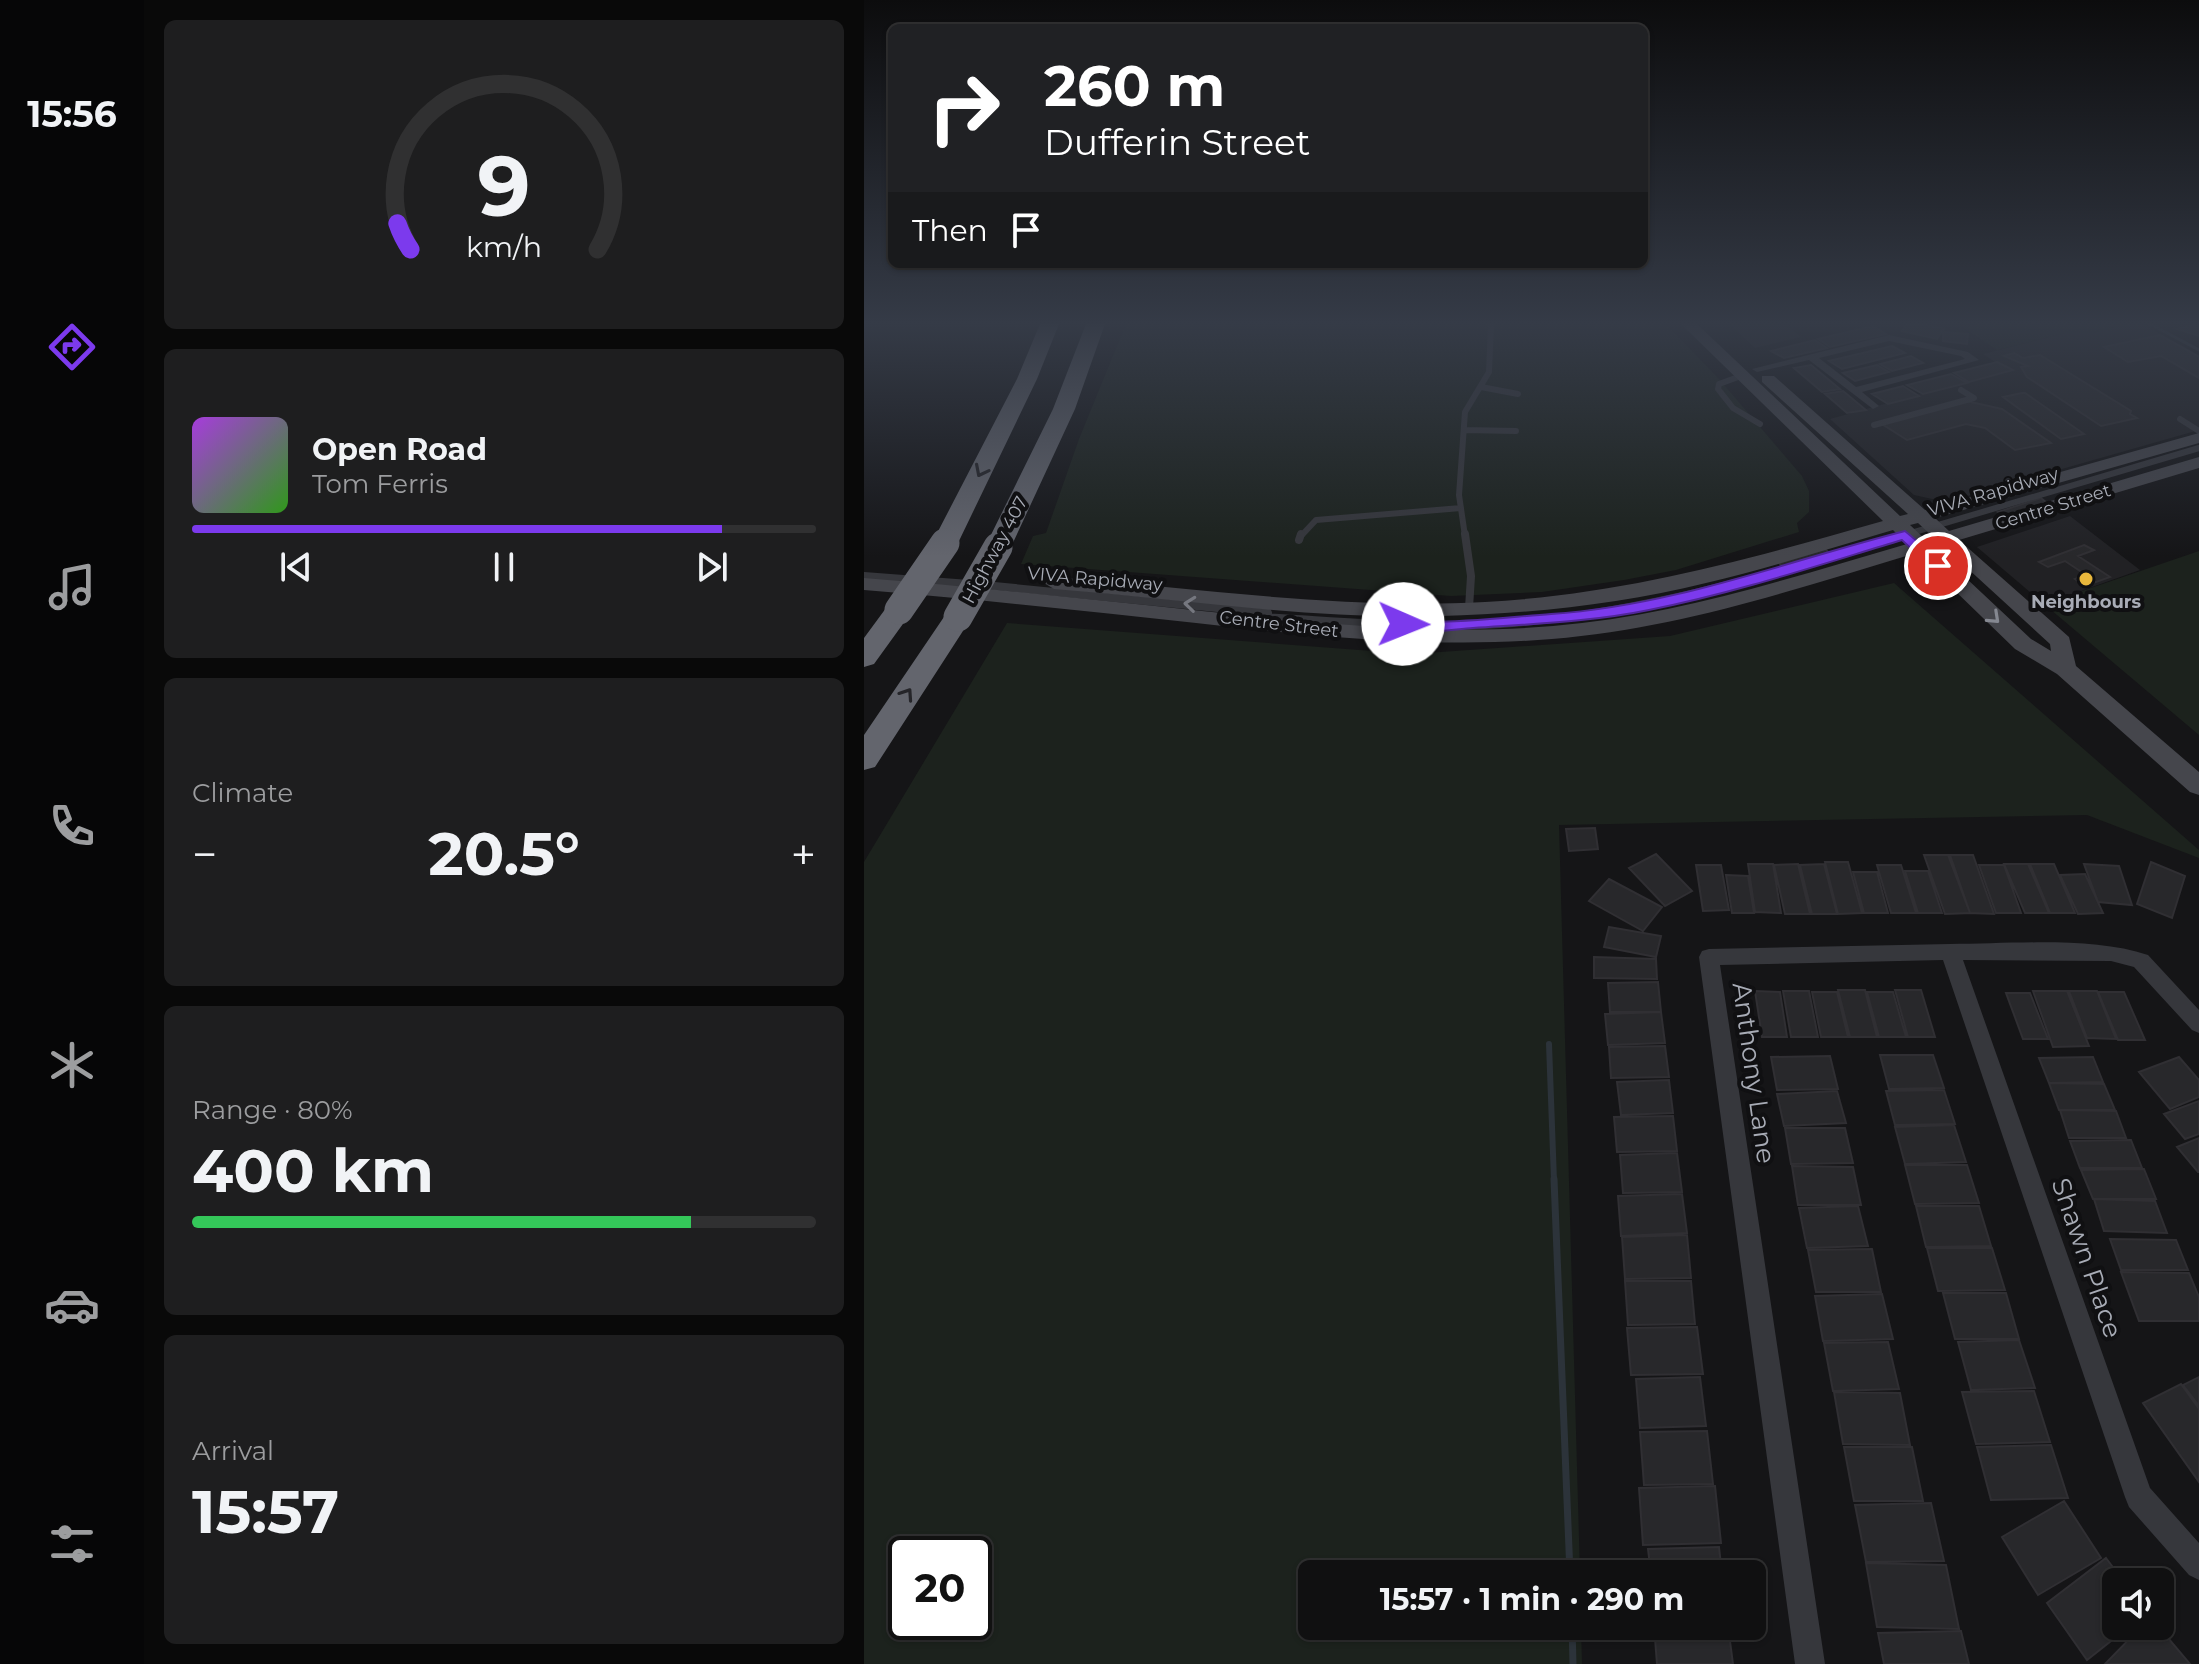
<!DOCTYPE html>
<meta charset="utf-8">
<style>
body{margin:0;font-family:Montserrat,sans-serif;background:#1e1e1f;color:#f1f3f6;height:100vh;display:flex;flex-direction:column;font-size:30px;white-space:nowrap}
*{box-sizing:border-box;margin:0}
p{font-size:26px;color:#9c9d9f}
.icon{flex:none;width:44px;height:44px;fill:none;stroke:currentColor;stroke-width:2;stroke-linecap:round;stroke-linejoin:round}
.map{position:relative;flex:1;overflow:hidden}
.side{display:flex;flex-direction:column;gap:20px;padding:20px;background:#090909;width:720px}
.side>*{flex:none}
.top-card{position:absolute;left:24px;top:24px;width:760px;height:244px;border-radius:12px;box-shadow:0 2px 6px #0004,0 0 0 2px #303031;background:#202124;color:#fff;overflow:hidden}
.fabs{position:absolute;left:1238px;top:1568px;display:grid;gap:16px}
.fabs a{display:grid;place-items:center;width:72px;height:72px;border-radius:12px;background:#101011;box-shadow:0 2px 6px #0004,0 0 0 2px #303031;font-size:40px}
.speed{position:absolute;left:24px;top:1536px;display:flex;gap:16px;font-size:40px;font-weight:700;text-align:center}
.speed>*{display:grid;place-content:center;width:104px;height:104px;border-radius:50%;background:#101011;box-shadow:0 2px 6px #0004,0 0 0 2px #303031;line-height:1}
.speed .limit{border:4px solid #111;border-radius:12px;background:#fff;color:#111}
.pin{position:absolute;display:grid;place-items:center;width:68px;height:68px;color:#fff;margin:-34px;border:4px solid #fff;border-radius:50%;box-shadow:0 2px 8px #0007}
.me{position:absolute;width:88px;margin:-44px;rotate:91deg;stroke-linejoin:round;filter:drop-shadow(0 0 6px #0008)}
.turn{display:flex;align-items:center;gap:28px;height:168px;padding:0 24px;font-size:36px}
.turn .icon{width:104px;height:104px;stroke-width:2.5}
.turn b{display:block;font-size:56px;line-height:68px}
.then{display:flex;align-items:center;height:76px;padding:0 24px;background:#0003;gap:16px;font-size:30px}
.big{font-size:60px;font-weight:700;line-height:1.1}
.side .card{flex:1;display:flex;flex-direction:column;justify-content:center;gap:12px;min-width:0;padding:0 28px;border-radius:12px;background:#1e1e1f}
.side .dial{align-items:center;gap:0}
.dial svg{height:208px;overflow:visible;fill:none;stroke:#303031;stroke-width:7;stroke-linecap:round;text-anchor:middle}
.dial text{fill:#f1f3f6;stroke:none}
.song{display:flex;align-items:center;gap:24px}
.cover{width:96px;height:96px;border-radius:12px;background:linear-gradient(135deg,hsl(280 70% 55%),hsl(110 70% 35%))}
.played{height:8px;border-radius:4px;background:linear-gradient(90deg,#7c3aed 85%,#303031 85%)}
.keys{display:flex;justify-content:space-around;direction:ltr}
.heat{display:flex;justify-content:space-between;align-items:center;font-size:44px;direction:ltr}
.charge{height:12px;border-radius:6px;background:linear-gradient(90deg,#34c759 80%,#303031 0)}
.trip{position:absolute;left:434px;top:1560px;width:468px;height:80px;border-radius:12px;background:#101011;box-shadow:0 2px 6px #0004,0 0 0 2px #303031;font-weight:700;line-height:80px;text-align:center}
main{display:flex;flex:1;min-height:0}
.menu{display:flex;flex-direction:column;width:144px;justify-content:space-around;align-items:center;background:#060607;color:#9c9d9f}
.menu .icon{width:56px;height:56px}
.menu .on{color:#7c3aed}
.menu b{font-size:36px;color:#f1f3f6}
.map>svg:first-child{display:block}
</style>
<main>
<nav class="menu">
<b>15:56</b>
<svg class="icon on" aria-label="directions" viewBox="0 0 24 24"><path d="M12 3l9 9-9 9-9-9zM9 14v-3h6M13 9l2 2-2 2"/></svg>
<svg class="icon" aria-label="music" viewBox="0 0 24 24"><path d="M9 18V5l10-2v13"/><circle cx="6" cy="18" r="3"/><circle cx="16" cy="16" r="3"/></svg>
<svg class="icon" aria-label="phone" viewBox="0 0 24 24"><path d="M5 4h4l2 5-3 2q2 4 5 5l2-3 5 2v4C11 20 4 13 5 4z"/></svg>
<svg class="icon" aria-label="climate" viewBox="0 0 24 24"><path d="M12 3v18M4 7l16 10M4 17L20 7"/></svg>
<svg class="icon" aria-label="car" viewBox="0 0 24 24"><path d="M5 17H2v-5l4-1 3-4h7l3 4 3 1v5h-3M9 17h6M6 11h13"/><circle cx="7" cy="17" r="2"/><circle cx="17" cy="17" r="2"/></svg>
<svg class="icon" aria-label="filters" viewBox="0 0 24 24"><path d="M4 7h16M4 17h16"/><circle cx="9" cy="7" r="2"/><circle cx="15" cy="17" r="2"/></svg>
</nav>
<section class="side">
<div class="card dial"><svg viewBox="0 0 100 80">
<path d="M14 69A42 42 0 1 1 86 69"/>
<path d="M14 69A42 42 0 0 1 9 59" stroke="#7c3aed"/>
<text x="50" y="56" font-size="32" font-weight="700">9</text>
<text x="50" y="72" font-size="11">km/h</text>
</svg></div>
<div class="card">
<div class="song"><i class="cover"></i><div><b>Open Road</b><p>Tom Ferris</p></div></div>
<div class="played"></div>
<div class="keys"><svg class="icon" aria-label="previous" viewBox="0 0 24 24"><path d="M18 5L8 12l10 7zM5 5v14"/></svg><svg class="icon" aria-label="pause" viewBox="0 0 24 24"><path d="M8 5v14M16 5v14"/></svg><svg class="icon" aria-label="next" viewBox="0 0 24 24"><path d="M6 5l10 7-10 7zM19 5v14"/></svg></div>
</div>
<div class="card"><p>Climate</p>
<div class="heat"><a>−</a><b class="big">20.5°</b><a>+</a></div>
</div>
<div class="card"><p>Range · 80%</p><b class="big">400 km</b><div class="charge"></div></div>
<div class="card"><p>Arrival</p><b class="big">15:57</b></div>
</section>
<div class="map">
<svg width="1335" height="1664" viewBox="0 0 1335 1664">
<rect width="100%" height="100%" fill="#151517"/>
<path fill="#212124" d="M865,324h56l16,13 -46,11z
M1263,324h15l57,31v75l-253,72 -32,-7 -84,-76 177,-49 -24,-16 82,-21h27z
M1206,516l70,54 -96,34 -67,-57z"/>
<path fill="#1c221d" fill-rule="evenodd" d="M262,324h540l53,55 83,97 7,15v21l-12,11 2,9 -123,38 -52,10 -82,12 -91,4 -430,-32 12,-28 13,-3 33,-94z
M1114,325v-1h149l-35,9h-27l-68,17 -34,-23z
M1335,551v184l-155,-131z
M1030,583l305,267v8l-112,-43 -528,10 21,749h-268v52h269l1,38h-718v-802l143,-239 405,31 258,-18zM42,1554h68v68h-68z"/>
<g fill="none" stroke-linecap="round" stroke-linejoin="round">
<path stroke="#2c333a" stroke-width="3" d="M1286,324l49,26"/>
<path stroke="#2c333a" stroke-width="6" d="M685,1044l5,137"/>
<path stroke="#2c333a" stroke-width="7" d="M690,1179l16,395
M708,1626l1,38"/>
</g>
<path fill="#28282b" stroke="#302f33" stroke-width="2" d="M1043,324h15l22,5 -7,10 -35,-8z
M1330,325l5,2v9l-22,-7z
M1009,326l13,8 -56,13 -12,-8z
M1079,332l25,2 -1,10 -24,-3z
M1296,335l39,22v21l-38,-22 -33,6 -24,-15z
M951,340l12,8 -43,10 -13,-7z
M1028,346l13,7 -63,16 -13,-8z
M1150,353l9,5 17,-3 91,56 -1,3 7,4 -36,8 -74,-49 -6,-10 7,-1 -24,-10z
M1047,356l12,7 -31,8 -12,-7z
M1133,362l16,8 -44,12 -15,-9z
M947,365l29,24 -18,3 -28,-24z
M1013,365l12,7 -34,9 -12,-8z
M1087,374l16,9 -44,11 -16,-9z
M1039,386l16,10 -31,8 -16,-10z
M979,391l23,19 -19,3 -22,-19z
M1158,393h3l59,41 -23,5 -58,-42z
M1102,401l36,8 49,34 -36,7 -30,-22 -19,-4 -59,16 -25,-16z
M1177,498l6,5 -42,13 -7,-4z
M1220,545l10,5 -16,6 32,21 -25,9 -10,-7 11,-4 -21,-14 -17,6 -9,-5z
M961,549l6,6 -45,14 -7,-6z
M731,828l3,21 -29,2 -3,-22z
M792,854l36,37 -27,15 -36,-38z
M1060,855h24l22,58 -25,1z
M1086,855h23l21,59 -24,-1z
M961,862h23l14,51 -24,1z
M1287,862l34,14 -13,42 -35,-14z
M884,864h25l8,49 -26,-1z
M934,864l12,50h-25l-11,-49z
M960,864l13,50h-25l-12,-49z
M1140,864h24l21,49h-24z
M1166,864h24l21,49h-25z
M1220,864l35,2 13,39 -34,-3z
M832,865h25l8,45 -26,1z
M1013,865h24l15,48h-25z
M1115,865h25l17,48h-25z
M1041,871h23l14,42h-24z
M989,872h24l11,41h-24z
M1221,874l18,39 -25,1 -18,-39z
M862,875l22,1 6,37h-22z
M745,879l53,28 -19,24 -54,-30z
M745,927l52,9 -5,21 -52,-10z
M730,957l62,2 1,20 -63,-1z
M794,982l3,30h-51l-2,-29z
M974,990h27l12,47h-27z
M1031,990h26l14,47h-27z
M891,991l25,1 7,45h-25z
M919,991h26l9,46h-27z
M1169,991h34l22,55 -36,1z
M1205,991h28l19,48 -29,-1z
M948,992h25l11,45h-27z
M1003,992h26l13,45h-27z
M1234,992h26l21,48h-27z
M1142,993h24l18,46h-25z
M797,1012l4,31 -57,2 -3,-31z
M801,1046l4,31 -58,1 -2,-31z
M1016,1055h53l11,33 -55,1z
M966,1056l8,33 -61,1 -6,-33z
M1229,1057l10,25 -54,1 -10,-25z
M1315,1057l20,23v17l-29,12 -31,-37z
M805,1080l4,33 -52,2 -4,-33z
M1185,1083l55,1 11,26h-56z
M1080,1090l11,34 -60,1 -9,-34z
M973,1091l9,32 -62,3 -7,-32z
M1335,1101v33l-14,5 -21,-25z
M1196,1110l56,1 10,27h-57z
M809,1116l4,35 -60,1 -3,-35z
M1090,1125l12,37 -61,2 -10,-37z
M921,1128h60l8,35 -62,1z
M1335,1138v34h-1l-21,-25z
M1267,1140l11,28h-62l-10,-27z
M813,1153l5,39 -59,1 -3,-38z
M1041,1165h62l12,38 -64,1z
M928,1166l61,1 8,38h-63z
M1280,1169l12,30h-63l-12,-29z
M818,1194l5,39 -66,3 -3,-40z
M1230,1199l61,2 12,32 -63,-2z
M994,1206l10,40 -61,2 -8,-40z
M1052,1206h63l12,40 -65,1z
M823,1235l4,43 -66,1 -3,-42z
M1246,1239l66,1 12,30h-67z
M1063,1248h65l13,42 -67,1z
M1008,1249l9,43h-65l-8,-42z
M1257,1272l68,1 10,24v24h-60z
M761,1281h66l4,43 -67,1z
M1079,1293h63l13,46h-64z
M1018,1294l11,45 -70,2 -8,-45z
M833,1327l6,47 -72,1 -4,-47z
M1155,1340l16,48 -64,2 -13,-48z
M1024,1342l11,47 -66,2 -9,-48z
M836,1377l6,49 -66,2 -4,-49z
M1335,1377v29l-16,-21z
M1317,1384l18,25v73l-56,-79z
M1170,1391l16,51 -74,2 -14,-52z
M970,1392l66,1 10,52 -67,-1z
M843,1431l6,53 -69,1 -4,-53z
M1187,1445l17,53 -77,2 -14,-53z
M980,1447h68l11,54h-69z
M851,1486l6,57 -78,2 -4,-57z
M1200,1501l37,57 -63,37 -36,-58z
M1067,1503l13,58 -78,1 -11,-57z
M855,1547l3,27h-71l-3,-25z
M1242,1558l18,24h-8v44h14l-43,34 -40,-57z
M1002,1563l80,2 13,64 -82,-2z
M790,1626h74l5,38h-76z
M1278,1626h16l32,38h-85z
M1097,1631l8,33h-85l-6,-31z"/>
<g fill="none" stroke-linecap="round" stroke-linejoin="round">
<path stroke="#36373c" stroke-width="6" d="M877,376l-22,8 -1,5 15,19 27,16
M617,387l37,7
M1316,419l19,12
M1010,425l100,-27 -13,-8
M600,430l52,1
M437,536l15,-16 145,-12
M601,536l-6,-41 6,-83 24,-40 2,-48
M1037,536l298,-88"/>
<path stroke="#36373c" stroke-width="8" d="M601,534l6,42 -2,32
M435,540l2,-6
M0,576l105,8
M120,585l284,28
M394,617c81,4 161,12 242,7 141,-10 273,-50 408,-90"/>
<path fill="#36373c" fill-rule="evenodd" d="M1025,335l79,17 11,8 -117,32 17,14 -6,3 -64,-49 -52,12 -5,-3zM1025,341l72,15 4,3 -109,28 -37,-29z
M1086,944c61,0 141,-8 198,11l51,55v23l-7,-3 -58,-63 -23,-6 -148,-1 187,528 49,55v37l-10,-5 -60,-68 -4,-10 -182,-537 -223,5 105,699h-30l-96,-707 3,-6 7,-2z"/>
<path fill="#45464c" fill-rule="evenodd" d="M817,324h16l203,192 8,-2 -146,-132v-6h12l151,134 274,-77v10l-264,75 14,13 250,-74v11l-240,72 110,97 7,29 123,106v23l-9,-3 -133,-118 -42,-25 -99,-96c-120,36 -238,76 -364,86 -119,10 -238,-3 -356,-16 -111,-12 -221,-24 -332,-33v-12c113,9 225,21 338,33 116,12 234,25 351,15 122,-10 237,-48 354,-82l-14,-14c-62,18 -124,38 -187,53 -86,21 -176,31 -265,33 -129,4 -258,-17 -387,-27l-10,-6 10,-6c143,11 287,33 431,25 141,-8 264,-43 398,-81zM1054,523l14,13 -8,2 -14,-13zM1078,545l108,99 1,7 -20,-12 -97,-91z"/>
<path fill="#63656d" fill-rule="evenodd" d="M176,324h19l-22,55 -79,164 -4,5h-18l-4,-5 85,-164z
M222,324h19l-30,85 -64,138 -4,5h-18l-4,-5 68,-138z
M35,602l10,2 4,6 -39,54 -10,3v-29l25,-34z
M94,609l10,2 4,6 -97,150 -11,3v-35l84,-124z"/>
<path stroke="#63656d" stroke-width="29" d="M35,610l46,-67
M94,617l40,-70"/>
</g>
<defs><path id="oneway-chevron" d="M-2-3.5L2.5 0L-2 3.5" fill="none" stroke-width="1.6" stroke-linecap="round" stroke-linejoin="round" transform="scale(2)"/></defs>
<g stroke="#252529">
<use href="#oneway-chevron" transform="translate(117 471) rotate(117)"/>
<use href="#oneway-chevron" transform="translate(43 694) rotate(-56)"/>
</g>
<use stroke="#75777f" href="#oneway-chevron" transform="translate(326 604) rotate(-174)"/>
<use stroke="#858891" href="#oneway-chevron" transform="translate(1130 618) rotate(43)"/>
<linearGradient id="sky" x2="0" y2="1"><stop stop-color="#0c0c0d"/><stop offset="0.58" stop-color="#353b47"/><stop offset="1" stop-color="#353b47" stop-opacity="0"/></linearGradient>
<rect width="1335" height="557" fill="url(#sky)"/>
<path fill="#7c3aed" stroke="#51269a" stroke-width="2" d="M1041,531l38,32v6h-10l-31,-29c-83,25 -167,53 -253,70 -58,12 -118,14 -176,18 -21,1 -62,10 -78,-4 9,-7 23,-2 35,-2 40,0 81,-5 121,-8 123,-8 236,-53 354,-83z"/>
<circle fill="#e8b73c" stroke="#101012" stroke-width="3" cx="1222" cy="579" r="8"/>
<g text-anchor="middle" stroke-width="8" stroke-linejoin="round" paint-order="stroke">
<g font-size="18" fill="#a8acb6" stroke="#101012">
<text transform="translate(1129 492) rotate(-16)" y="6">VIVA Rapidway</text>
<text transform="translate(1189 507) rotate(-17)" y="6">Centre Street</text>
<text transform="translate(131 550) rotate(-62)" y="6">Highway 407</text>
<text transform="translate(231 579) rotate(5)" y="6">VIVA Rapidway</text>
<text transform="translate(415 624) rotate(7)" y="6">Centre Street</text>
</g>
<g font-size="18" font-weight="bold" fill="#a8acb6" stroke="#101012">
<text x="1222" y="608">Neighbours</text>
</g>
<g font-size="26" fill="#a8acb6" stroke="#101012">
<text transform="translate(890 1073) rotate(82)" y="9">Anthony Lane</text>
<text transform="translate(1223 1258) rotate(71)" y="9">Shawn Place</text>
</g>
</g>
</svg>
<div class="fabs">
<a><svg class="icon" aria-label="sound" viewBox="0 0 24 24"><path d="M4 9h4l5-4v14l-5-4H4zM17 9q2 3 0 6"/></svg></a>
</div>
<div class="speed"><div class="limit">20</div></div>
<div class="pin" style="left:1074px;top:566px;background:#d93025"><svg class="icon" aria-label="arrive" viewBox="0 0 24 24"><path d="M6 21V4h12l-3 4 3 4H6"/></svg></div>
<svg class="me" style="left:539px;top:624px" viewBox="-20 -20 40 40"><circle r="19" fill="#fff"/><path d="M0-13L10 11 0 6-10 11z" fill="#7c3aed"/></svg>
<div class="trip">15:57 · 1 min · 290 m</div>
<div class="top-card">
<div class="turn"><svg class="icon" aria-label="right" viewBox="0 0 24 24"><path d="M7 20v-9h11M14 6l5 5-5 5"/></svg><div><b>260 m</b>Dufferin Street</div></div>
<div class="then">Then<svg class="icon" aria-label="arrive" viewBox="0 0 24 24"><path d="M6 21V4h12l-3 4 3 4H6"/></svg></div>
</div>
</div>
</main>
